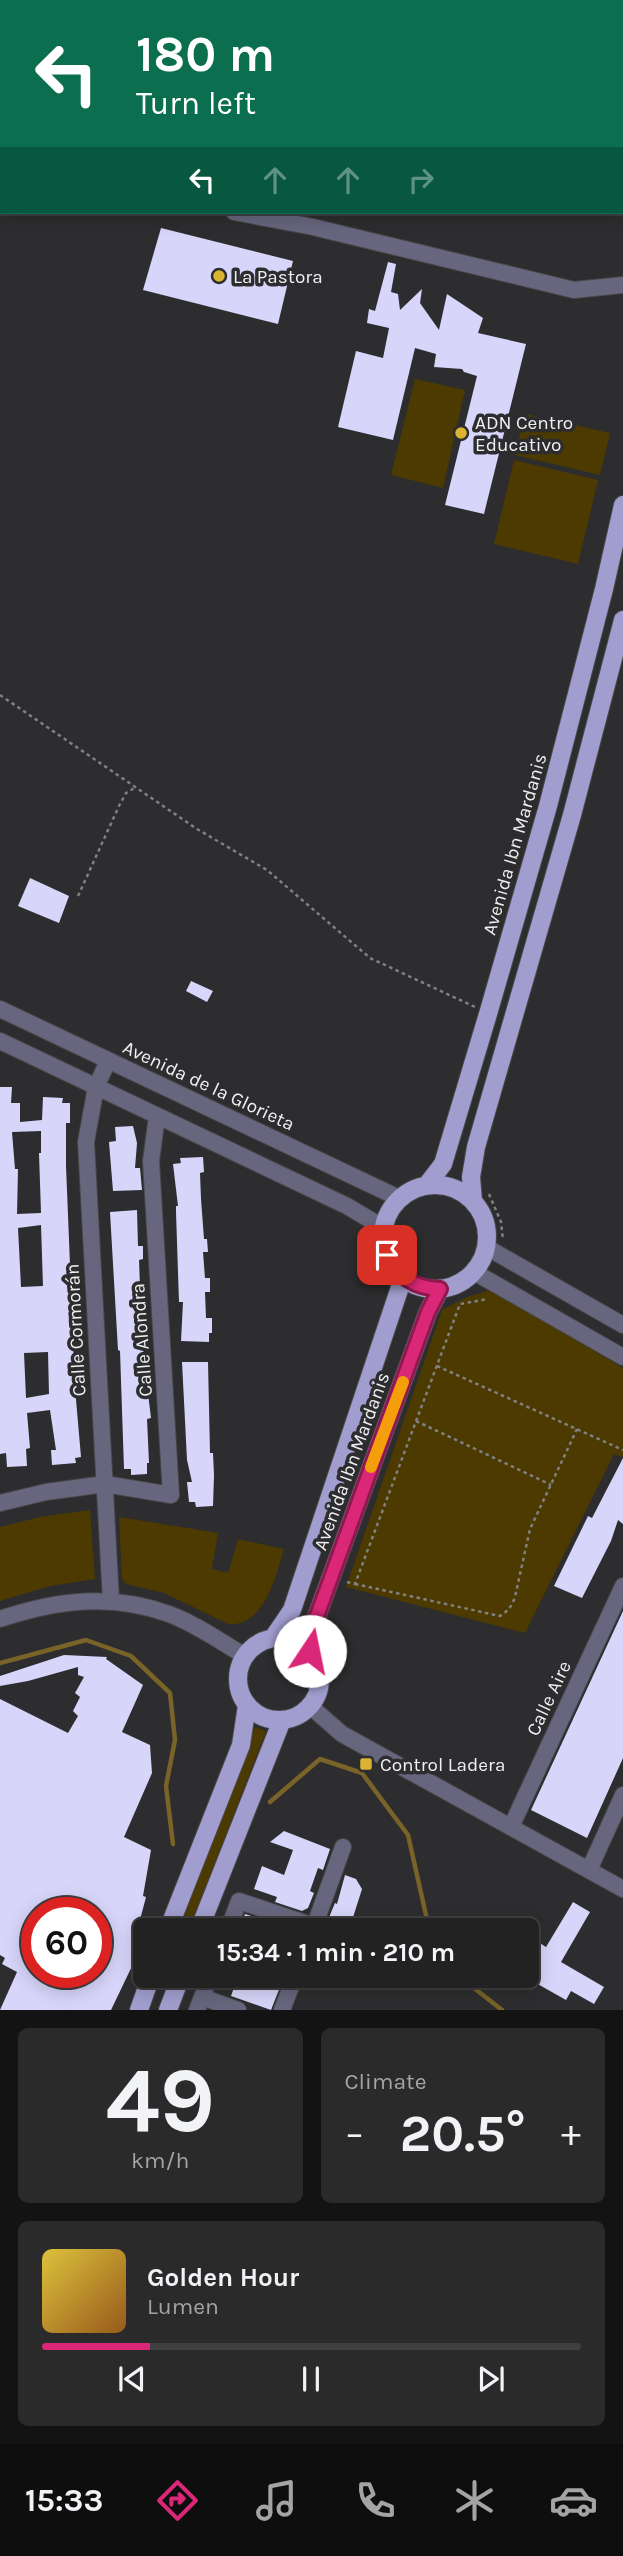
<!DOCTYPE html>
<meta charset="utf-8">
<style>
body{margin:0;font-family:Karla,sans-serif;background:#2a2a2b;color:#f1f3f6;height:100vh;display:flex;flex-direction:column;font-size:26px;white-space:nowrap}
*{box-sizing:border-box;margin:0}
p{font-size:23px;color:#a2a4a6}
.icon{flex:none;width:38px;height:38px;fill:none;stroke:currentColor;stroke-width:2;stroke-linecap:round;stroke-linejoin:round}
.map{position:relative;height:2010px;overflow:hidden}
.side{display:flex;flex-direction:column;gap:18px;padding:18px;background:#131313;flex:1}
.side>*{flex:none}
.hud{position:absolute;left:0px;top:0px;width:623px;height:214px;box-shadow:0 4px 18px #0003,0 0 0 2px #3f3f41;background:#0b6e4f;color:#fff;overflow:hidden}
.speed{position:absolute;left:21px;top:1897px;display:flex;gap:14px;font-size:35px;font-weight:700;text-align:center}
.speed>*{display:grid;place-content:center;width:91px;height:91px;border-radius:50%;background:#222223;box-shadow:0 4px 18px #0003,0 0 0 2px #3f3f41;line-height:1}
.speed .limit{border:10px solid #d22;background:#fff;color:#111}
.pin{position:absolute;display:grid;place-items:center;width:60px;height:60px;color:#fff;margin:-30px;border-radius:14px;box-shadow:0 4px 10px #0006}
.me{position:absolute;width:77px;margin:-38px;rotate:11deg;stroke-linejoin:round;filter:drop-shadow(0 0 5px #0008)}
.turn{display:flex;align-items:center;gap:24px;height:147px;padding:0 21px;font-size:32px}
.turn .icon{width:91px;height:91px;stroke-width:2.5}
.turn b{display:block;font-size:49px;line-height:60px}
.lanes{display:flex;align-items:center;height:66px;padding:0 21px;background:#0003;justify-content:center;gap:35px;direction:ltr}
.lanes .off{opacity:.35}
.big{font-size:52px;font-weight:700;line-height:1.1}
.side .tile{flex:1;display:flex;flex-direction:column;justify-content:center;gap:10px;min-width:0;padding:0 24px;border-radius:10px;background:#2a2a2b}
.side .dial{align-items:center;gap:0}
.dial b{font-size:91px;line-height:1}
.song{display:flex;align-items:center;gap:21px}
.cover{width:84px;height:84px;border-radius:10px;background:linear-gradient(135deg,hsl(50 70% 55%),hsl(30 70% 35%))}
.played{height:7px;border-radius:4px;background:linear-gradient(90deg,#db2777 20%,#3f3f41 20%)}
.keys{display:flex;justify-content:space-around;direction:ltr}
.heat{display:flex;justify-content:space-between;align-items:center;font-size:38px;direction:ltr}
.side .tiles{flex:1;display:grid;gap:18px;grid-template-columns:1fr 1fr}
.tile:last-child{grid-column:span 2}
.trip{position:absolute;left:133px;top:1918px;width:406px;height:70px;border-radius:10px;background:#222223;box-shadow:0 4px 18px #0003,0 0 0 2px #3f3f41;font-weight:700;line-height:70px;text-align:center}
.tabs{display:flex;height:112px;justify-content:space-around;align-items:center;background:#0e0e0e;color:#a2a4a6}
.tabs .icon{width:49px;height:49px}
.tabs .active{color:#db2777}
.tabs b{font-size:32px;color:#f1f3f6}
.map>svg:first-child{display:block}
</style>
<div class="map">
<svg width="623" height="2010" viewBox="0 0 623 2010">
<rect width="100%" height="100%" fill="#2d2d2f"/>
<path fill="#4c3a01" d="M415,379l50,11 -22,98 -52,-13z
M525,414l85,19 -10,42 -85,-20z
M514,460l84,20 -20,84 -84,-20z
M491,1290l132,78v89l-9,-3 -89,179 -179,-46 96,-277 25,-13z
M90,1510l5,69 -45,7 -50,15v-74l40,-10z
M119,1517l99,16 -6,36 16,4 10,-34 46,10c-8,26 -19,78 -56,75l-64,-31 -38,-9 -4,-6z
M255,1727l11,4 -77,199h-10z"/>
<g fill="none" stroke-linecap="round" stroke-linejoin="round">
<path stroke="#796328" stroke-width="4.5" d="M335,0l1,2
M621,123h2
M0,1663l86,-23 45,16 39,37 5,47 -9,46 7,58
M270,1802l50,-43 42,14 46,62 20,89 5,6
M465,1976l9,12 28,22"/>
</g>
<path fill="#d7d6fa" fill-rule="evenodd" d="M161,228l132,33 -15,63 -135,-34z
M388,262l8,2 -5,28 7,2 2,16 22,-21 -2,14 19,27 8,-36 36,24 -5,15 48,11 -42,170 -39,-9 32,-129 -13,-4 -2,-3 -28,-2 2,-13 -21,-6 -22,92 -55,-13 18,-76 27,7 6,-30 -22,-5 2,-14 6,2z
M30,878l39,18 -10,27 -41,-17z
M191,981l22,10 -6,11 -21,-11z
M0,1087h12l-1,16h9v19l22,-2 1,-23 20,1 -1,5h8v20h-4v43l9,222 6,69 -6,1 1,5 -24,2 -1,-15h5l-6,-40 -23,3 3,35 -4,1 1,17 -20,1 -1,-14 -6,1zM41,1131v22h-2l2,60 -24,1 1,-45h-3l-3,-37zM41,1225l2,61 -22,1 -3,-59zM48,1352l1,42 -23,4 -2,-45z
M133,1126l4,17 -2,25h5l2,22 -29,1 -4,-49 7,-1 -1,-14z
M203,1157l1,15 -4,1 1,26 3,40h3l1,13h-5l2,26h5v14h-5l1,26h6v15h-3v9l-28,-1 2,-39h-4l-3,-90v-6h2l-5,-42 8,-1 -1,-5z
M137,1210l1,36h5v13l-4,1 1,27 5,-1v14h-4l1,26h5v13h-4l1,22 7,57 -4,1 2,44h-2v11l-16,1v-6h-7l-4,-118 -2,-1 -8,-138z
M182,1362h26l2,91h3l1,22 -1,31 -17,1 -1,-5h-6l-2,-20h5l-5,-22z
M623,1458v66l-5,-4 -7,21 -29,57 -28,-12 34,-70 4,2z
M623,1611v147l-36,80 -56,-28z
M64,1655l43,2 -1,2 37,26 -21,47 28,13 2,28 -28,64 27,13 -8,46 3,1 -11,42 7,3 -7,18 -24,50h-111l17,-38 -15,-8 3,-6 -5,-3v-256l68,34 10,-17 -5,-5 7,-14 -5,-4 9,-16 -6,-2v-8l-50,14 -28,5v-10zM37,1913h59v59h-59z
M284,1831l46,18 -7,21 -5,-2 -8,23 4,2 -6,15 -6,3 -27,-9 2,-5 -23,-8 8,-23 22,9 9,-25 -23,-8z
M345,1875l11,4 6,10 -13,41h-25l8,-20 3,-7 2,1z
M573,1902l17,10 -29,50 43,25 -10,17 -23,-13 -5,9 -39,-22v-43l19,12z
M245,1914l49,16h-55z
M238,1976h28l16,6 -11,28 -40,-14z"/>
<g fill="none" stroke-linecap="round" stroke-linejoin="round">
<g stroke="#48484a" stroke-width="18">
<path id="street" d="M0,152h2
M234,212l79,15 261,63 49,-5
M0,1009l401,190
M0,1041l347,165 37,22
M108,1061l-12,26 -10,55 25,459
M486,1247l137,78
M474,1272l149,85
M0,1503l46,-11 59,-8 66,11 -20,-334 6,-45
M0,1619c57,-19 112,-26 169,-5 27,10 52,28 76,42
M310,1706l32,28 281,155
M511,1827l112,-241
M589,1870l34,-75
M228,1930l11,-29 75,25
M313,1930l30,-83
M202,1997l36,13
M197,2010l13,-34
M282,2010l13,-34"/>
</g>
<g stroke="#48484a" stroke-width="20">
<path id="primary" d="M383 1237a52 52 0 1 1 104 0a52 52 0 1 1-104 0Z
M426,1186l17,-22 45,-150 60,-208 56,-217 19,-84
M473,1201l-2,-24 5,-30 96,-332 51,-195
M238 1679a41 41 0 1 1 82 0a41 41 0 1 1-82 0Z
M273,1638l19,-28 111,-332
M310,1651l5,-30 113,-309 12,-23
M168,1930l73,-185 6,-40
M199,1930l83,-210
M139,2010l12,-34
M168,2010l13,-34"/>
</g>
<path stroke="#818183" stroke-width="2.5" stroke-dasharray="3.5 3.5" stroke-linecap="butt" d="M0,695l197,134 70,41 103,88 105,49
M78,896l41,-90 7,-13 10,-6
M489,1194l12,28 2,18
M437,1366l186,84
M416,1421l135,64
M347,1582l8,2 105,-280 28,-5
M355,1584l145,32c8,-5 12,-10 15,-19l15,-68 47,-100"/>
<use href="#street" stroke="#67667e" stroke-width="16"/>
<use href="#primary" stroke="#a19ecf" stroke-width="18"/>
</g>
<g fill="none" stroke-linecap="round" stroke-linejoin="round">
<g stroke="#8e194d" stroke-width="18">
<path id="route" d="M310,1651l5,-30 6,-16 107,-293 12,-23c-25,-1 -41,-11 -53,-34"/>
</g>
<use href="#route" stroke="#db2777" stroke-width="12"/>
<path stroke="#f59e0b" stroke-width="12" d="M371,1467l32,-85"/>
</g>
<g fill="#dcb233" stroke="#2d2d2f" stroke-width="2.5">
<circle cx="219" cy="276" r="7"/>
<circle cx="461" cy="433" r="7"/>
<rect x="359" y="1757" width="14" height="14" rx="3.5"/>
</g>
<g text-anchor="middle" stroke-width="7" stroke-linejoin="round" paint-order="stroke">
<g font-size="19" fill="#f0f0f2" stroke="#2d2d2f" text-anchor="start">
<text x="233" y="283">La Pastora</text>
<text x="475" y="429">ADN Centro<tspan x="475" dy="22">Educativo</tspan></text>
<text x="380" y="1771">Control Ladera</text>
</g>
<g font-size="19" fill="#f0f0f2" stroke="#2d2d2f">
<text transform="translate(514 844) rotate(-74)" y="7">Avenida Ibn Mardanis</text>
<text transform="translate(209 1085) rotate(25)" y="7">Avenida de la Glorieta</text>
<text transform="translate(75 1330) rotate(-93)" y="7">Calle Cormorán</text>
<text transform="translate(141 1340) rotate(-94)" y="7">Calle Alondra</text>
<text transform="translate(351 1461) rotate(-70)" y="7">Avenida Ibn Mardanis</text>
<text transform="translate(548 1698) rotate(-65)" y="7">Calle Aire</text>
</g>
</g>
</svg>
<div class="speed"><div class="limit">60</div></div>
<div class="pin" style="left:387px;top:1255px;background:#d93025"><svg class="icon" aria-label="arrive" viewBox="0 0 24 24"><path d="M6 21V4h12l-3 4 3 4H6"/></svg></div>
<svg class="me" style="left:310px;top:1651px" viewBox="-20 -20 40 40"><circle r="19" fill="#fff"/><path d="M0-13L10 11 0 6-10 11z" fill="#db2777"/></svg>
<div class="trip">15:34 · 1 min · 210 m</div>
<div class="hud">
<div class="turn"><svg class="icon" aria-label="left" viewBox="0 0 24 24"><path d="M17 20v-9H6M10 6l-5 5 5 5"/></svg><div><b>180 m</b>Turn left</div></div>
<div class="lanes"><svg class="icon" aria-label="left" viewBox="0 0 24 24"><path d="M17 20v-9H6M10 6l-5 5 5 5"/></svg><svg class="icon off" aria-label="ahead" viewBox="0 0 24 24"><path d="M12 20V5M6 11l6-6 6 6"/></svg><svg class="icon off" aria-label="ahead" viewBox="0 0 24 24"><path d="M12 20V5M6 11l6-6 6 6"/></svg><svg class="icon off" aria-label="right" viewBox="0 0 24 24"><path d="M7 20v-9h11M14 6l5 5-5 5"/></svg></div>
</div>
</div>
<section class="side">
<div class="tiles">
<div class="tile dial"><b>49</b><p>km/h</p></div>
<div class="tile"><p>Climate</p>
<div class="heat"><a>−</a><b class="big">20.5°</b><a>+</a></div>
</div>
<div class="tile">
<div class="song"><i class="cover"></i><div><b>Golden Hour</b><p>Lumen</p></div></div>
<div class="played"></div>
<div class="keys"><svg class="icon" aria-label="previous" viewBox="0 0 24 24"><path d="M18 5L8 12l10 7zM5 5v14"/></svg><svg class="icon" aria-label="pause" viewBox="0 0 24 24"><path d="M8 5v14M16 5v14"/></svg><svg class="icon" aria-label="next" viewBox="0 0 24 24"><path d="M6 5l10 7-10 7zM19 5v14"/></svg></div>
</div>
</div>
</section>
<nav class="tabs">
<b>15:33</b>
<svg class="icon active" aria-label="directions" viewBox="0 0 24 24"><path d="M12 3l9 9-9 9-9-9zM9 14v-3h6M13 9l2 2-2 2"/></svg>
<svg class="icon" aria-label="music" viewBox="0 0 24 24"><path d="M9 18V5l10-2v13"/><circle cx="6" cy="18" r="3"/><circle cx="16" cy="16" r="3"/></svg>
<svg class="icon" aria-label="phone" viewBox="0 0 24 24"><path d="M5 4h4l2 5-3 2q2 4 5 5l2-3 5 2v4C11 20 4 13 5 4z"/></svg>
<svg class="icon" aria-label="climate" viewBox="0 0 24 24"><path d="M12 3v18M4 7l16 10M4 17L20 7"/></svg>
<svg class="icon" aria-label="car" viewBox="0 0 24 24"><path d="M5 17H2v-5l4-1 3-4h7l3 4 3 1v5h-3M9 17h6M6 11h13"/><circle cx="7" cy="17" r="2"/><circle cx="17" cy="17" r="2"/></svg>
</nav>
